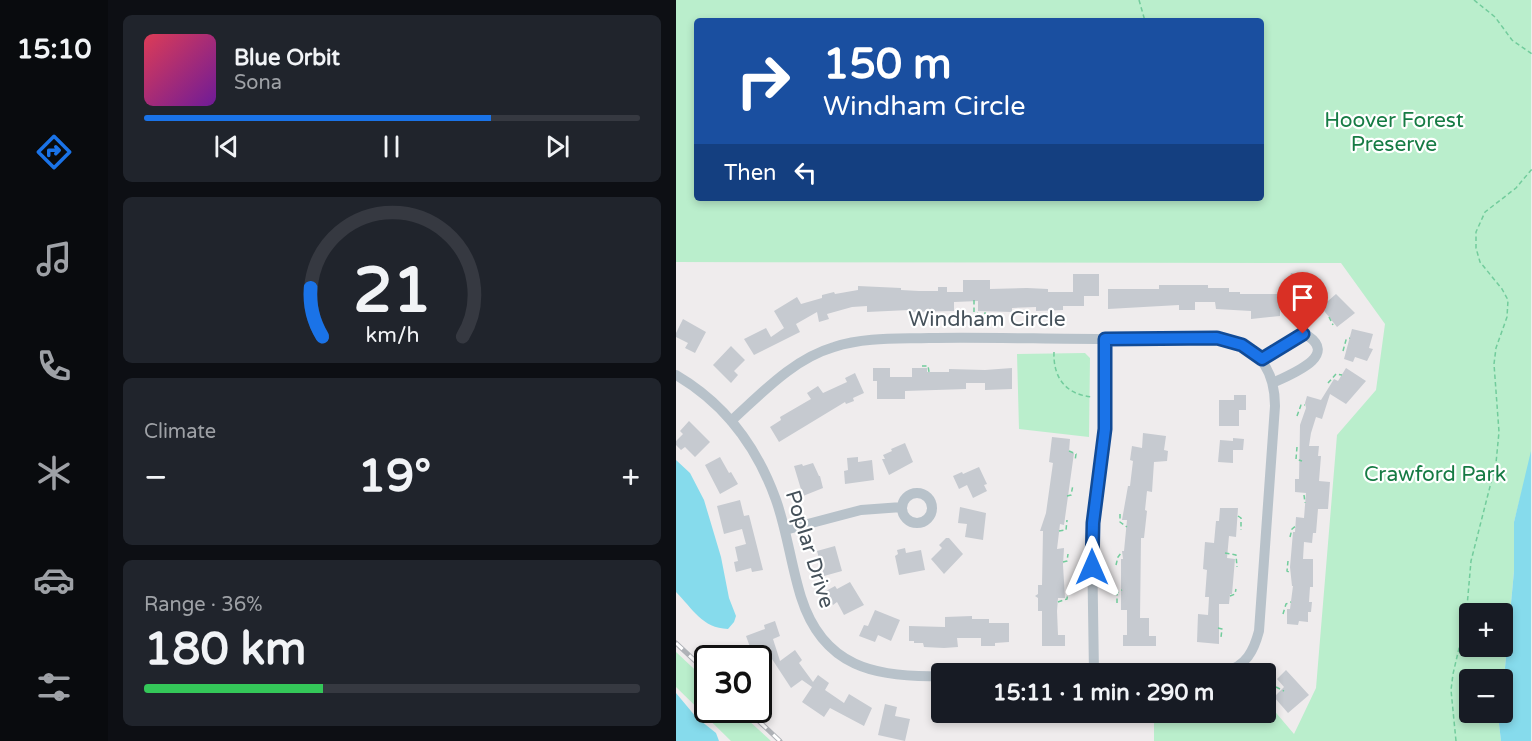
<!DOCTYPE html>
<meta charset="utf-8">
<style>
body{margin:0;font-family:"Varela Round",sans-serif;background:#20242c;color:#f1f3f6;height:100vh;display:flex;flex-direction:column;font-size:22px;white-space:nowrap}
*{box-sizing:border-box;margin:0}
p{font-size:20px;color:#9ea1a6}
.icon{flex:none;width:33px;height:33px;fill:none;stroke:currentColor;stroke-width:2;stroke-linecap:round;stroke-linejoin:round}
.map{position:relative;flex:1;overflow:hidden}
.drawer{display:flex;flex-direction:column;gap:15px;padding:15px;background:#0d0f14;width:568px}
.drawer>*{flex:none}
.banner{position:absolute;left:18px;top:18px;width:570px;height:183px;border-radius:6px;box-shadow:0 3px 9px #0003;background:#1a4fa0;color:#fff;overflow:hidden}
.fabs{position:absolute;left:783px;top:603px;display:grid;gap:12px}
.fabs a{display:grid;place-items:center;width:54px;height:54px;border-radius:6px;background:#171b24;box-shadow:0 3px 9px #0003;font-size:30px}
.speed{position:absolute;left:18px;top:645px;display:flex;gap:12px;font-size:30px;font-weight:700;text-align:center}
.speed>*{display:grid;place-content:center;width:78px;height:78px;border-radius:50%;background:#171b24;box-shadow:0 3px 9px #0003;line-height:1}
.speed .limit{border:3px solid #111;border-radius:9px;background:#fff;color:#111}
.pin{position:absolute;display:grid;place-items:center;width:51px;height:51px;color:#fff;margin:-62px -26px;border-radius:50% 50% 50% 0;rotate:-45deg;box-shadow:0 0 6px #0007}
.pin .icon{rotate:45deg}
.me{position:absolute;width:66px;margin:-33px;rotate:0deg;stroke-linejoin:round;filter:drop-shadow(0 0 4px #0008)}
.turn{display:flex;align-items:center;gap:21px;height:126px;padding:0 30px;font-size:27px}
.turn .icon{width:78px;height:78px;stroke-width:2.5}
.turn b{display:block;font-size:42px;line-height:51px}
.then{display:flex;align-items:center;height:57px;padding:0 30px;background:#0003;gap:12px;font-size:22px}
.big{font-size:45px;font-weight:700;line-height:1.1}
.drawer .tile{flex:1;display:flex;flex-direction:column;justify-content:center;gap:9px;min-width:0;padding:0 21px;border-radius:9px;background:#20242c}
.drawer .dial{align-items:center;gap:0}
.dial svg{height:156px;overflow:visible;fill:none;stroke:#363941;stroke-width:7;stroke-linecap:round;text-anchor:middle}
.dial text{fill:#f1f3f6;stroke:none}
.song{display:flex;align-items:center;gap:18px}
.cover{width:72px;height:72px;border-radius:9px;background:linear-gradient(135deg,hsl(350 70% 55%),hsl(280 70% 35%))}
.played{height:6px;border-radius:3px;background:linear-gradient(90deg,#1a73e8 70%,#363941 70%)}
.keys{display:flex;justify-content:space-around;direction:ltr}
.heat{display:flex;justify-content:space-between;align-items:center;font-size:33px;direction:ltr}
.charge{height:9px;border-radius:4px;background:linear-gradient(90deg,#34c759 36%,#363941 0)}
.trip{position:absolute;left:255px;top:663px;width:345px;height:60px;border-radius:6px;background:#171b24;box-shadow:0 3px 9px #0003;font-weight:700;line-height:60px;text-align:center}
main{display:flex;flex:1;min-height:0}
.tab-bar{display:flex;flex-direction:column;width:108px;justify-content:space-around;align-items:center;background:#090b0e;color:#9ea1a6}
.tab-bar .icon{width:42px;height:42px}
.tab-bar .selected{color:#1a73e8}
.tab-bar b{font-size:27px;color:#f1f3f6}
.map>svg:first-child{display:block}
</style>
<main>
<nav class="tab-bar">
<b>15:10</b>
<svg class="icon selected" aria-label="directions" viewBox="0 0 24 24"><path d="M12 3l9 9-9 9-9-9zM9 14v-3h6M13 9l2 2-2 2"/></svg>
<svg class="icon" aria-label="music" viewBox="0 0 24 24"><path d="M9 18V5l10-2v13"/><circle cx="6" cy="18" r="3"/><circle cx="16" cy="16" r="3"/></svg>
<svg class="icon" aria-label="phone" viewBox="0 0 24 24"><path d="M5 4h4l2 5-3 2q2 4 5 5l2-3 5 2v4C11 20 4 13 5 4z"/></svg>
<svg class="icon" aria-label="climate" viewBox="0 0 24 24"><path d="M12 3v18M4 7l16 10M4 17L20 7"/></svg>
<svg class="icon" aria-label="car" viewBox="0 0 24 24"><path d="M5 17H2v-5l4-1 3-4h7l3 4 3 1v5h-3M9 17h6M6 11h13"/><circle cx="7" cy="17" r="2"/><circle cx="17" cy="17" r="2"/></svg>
<svg class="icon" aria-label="filters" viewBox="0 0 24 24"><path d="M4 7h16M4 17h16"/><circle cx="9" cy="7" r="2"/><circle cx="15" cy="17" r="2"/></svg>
</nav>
<section class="drawer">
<div class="tile">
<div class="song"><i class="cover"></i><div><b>Blue Orbit</b><p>Sona</p></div></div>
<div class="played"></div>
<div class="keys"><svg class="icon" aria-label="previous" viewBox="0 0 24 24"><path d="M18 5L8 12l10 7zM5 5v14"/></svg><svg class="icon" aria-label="pause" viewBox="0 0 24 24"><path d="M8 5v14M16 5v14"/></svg><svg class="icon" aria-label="next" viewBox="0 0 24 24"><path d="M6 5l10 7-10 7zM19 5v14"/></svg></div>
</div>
<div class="tile dial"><svg viewBox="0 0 100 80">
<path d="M14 69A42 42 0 1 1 86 69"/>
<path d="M14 69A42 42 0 0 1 8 44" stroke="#1a73e8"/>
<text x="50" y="56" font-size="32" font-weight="700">21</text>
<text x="50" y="72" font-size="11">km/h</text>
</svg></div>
<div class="tile"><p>Climate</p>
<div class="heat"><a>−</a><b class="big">19°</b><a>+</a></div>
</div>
<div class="tile"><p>Range · 36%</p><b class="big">180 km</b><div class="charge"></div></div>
</section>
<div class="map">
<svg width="856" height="741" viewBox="0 0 856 741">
<rect width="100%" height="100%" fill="#efeced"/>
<path fill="#baeecc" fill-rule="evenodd" d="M0,0h855v456l-17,66v49l-11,118 -1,-9h-32v32l30,1 -1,11 2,17h-347v-28l112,-1v-11l28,33 22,-46 21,-253 39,-45 9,-66 -44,-61 -665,-1zM21,21h564v177h-564zM794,614h32v32h-32z
M409,353l5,5 -1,79 -70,-8 -2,-75z
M0,652l31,29 1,29h29l34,31h-40l-55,-54z"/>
<path fill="#86dbec" d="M855,451v290h-30l-2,-17 1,-11 2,-1 1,-23 11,-118v-49z
M0,460l14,13 14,27 17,57 8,41 7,18 -2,6 -6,7c-26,-1 -35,-20 -52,-37z
M0,693l20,24 20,16 3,8h-43z"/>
<path fill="#c6cad0" d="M615,273l21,6 -4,15h3l-1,3 4,1 -3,11 -14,-3 3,-10 -14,-4z
M397,274h26v22h-15v10h-21v4l-27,1v-4l-24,1v4l-34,-1v-10l-24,1v9l-45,1v-2l-42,2v-6l-15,1 -25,7 2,5 -10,3 -2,-10 -21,12 4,8 -46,23 -10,-16 22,-11 5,9 13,-9 -10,-17 23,-14 4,7 21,-6v-3l12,-3 1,2 23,-4v-4l43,2v2l18,1h19v-4h9v5h16v-12h27v9l37,-1 21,1v3h25z
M483,285h49v3h21v4h11v2h40v22l-29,3v-8l-35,-2 -1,-7h-20v8h-16v-5l-71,4v-20h51z
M660,294l19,19 -18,14 -16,-20z
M7,319l23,13 -11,21 -10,-5 3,-5 -12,-6v-4z
M676,329l21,5 -4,14 4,1 -6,12 -12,-4 -2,5 -9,-3z
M55,346l14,14 -11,11 4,4 -7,8 -18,-18z
M197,368h17v9h22v-9h15v4h22v-3l36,1 27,-2v21l-27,1v-7h-19v6l-61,2v8h-28v-18h-4z
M670,368l20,13 -20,23 -16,-10 -8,25 -6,-2 -5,16 -2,13h10l-1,10h3l-2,25 11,1 -2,27h-10l-2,24h-3l-1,10 -8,-1 -1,17h10v28h-3l-1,15h3l-1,10h-3v10l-9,-1 -1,4 -11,-1v-15h3l3,-23h-1l-2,-19 3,-35h2l1,-15 8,1 2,-25 -11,-1v-13h4l1,-54 6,-17 -1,-5 2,-7 14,4 13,-21 4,2z
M179,373l9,20 -11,5 1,3 -8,3 -1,-2 -66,40 -9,-15 11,-7 -1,-3 31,-18 -4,-6 11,-7 5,7 24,-11 -2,-4z
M558,395h12v15h-7v16h-20v-26h15z
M13,421l21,21 -15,15 -10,-10 -4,3 -5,-5v-4l7,-7 -3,-3z
M467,433l23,3 -2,14 4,1 -1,10 -13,1 -2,30 -5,-1 -2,19 2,1 -3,27h-3l-1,80h9v18h7v10h-33v-11h4v-25h-6v-51h2l-1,-8h2l3,-31h-5l6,-34h2l3,-25 -3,-1 2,-14 10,2z
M376,437l18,2 -1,13 5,1 -10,72 -4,-1 -3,25 7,-1 -1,17 2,33h-7l-1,13 1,24h7v11h-23v-35h-4v-13l-3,-2 3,-2v-9h4l1,-54h-3l6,-18 7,-50 -4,-1z
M557,438l11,1 -1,11h-10v13l-15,-1 2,-22 13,1z
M229,443l8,19 -24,13 -7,-16h3l-2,-4 9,-4 -1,-2z
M44,457l9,16 2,-1 7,12 -18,10 -15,-29z
M182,457v5l14,-2 2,20 -29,4 -1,-13 4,-1 -1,-12z
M137,463l6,13h1l3,12 -20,8 -9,-30 8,-2 1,2z
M303,467l8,17 -3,1 3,6 -14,7 -6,-13 -8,4 -6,-13 9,-4 1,2z
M64,500l4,16 5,-1 14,55 -11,2 -1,-4 -15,4 -2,-10 4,-1 -3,-14 11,-3 -4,-15 -18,5 -7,-28z
M284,507l26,6 -3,27 -18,-3 2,-13 -9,-1z
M544,508h18l-2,29 -7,-1 -2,22 8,1 -3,35h-2l-1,10h-10v40l-22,-2 1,-28 10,1 1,-18h-4l2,-27 -4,-1 2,-27 9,1 2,-22h3z
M270,538h3l14,16 -19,20 -13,-15 11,-11 -3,-3z
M159,546l7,25 -18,5 -7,-25z
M229,548l1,5 15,-3 4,20 -26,5 -4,-19 3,-2 -1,-4z
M174,582l14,23 -20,10 -7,-13 -4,3 -7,-14 9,-5 2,3z
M199,610l25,10 -9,21 -13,-6 -3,7 -16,-6 5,-11 4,1z
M296,616v3h17v4h20v19l-14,1v3h-14v-8h-24l1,9 -14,1 -20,-1 -1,-4h-9v-2h-5v-15l36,1v-10z
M99,621l5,15 -7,3 7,22 15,-11 7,10 -3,3 14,19 5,-7 11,8 -4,7 19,13 5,-9 23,14 -8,18 -34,-18 -6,9 -22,-15 10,-15 -10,-7 -11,8 -21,-32 -12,5v-3h-4l-8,-22 19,-7 -1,-4z
M610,670l23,25 -21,18 -14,-16 10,-10 -7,-8z
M209,704l12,3 -2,9 15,3 -5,22 -27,-6z"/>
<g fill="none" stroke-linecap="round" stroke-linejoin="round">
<path stroke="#72cc9c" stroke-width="1.5" stroke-dasharray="4.5 3" stroke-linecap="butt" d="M463,0l6,21
M798,0l21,17 17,23 20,14
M619,294l-2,11 9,4
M298,300v12l5,2 7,-1
M653,317l4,8
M667,351l3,-11 4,-2
M378,352c-1,26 12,43 39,45
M246,366h6l1,6
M652,383l8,-9 6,1
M621,416l4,-11h4
M621,447l-1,12 6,2
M393,451l7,3 -1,7
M628,495l1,8
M391,496l4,-1 2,-10
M444,514v8l7,5
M562,516l3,2v12
M383,531l7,-1 1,-10
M614,537l2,-8 5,-4
M549,553l11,2 1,12
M612,561l-1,10 4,2
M387,562l4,-1 1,-7
M440,565l2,-8 4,-5
M554,596l5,-2 1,-5
M382,602l9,-3 1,-9
M441,603v-10l5,-3
M607,614l3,-10 5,-2
M542,628l4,1 -1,8
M600,687l8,4
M780,741l-5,-51 2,-16 13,-56 5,-57 25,-98 3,-31 -5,-68 2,-16 11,-31 1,-17 -6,-11 -22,-27 -4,-14v-16l9,-20 31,-24 16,-19"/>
<path stroke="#b8c2ca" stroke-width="10" d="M586,359l37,-23h9c31,21 -20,39 -35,47
M0,375c48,28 81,72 100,125 11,31 15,65 25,97 22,70 74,81 141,79
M55,421c31,-28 62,-62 103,-74 31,-10 64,-8 95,-9 58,-1 116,1 174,1 26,0 52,-1 77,-2 17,0 34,-2 50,3 32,10 45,35 45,66l-16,225c-5,19 -13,36 -34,40l-129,3
M226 508a15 15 0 1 1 30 0a15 15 0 1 1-30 0Z
M109,530l76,-20 41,-3
M418,674l-2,-132 1,-19 12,-94v-90"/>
<g stroke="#afb2b7" stroke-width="5">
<path id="rail" d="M0,643l32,30
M71,710l33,31"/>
</g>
<use href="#rail" stroke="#fff" stroke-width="3" stroke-dasharray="9" stroke-linecap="butt"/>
</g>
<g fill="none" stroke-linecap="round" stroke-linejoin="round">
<g stroke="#114b97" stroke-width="15">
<path id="route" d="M416,567l1,-44 12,-94v-90l112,-1 25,7 20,14 41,-25"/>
</g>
<use href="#route" stroke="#1a73e8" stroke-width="10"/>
</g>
<g text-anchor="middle" stroke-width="4.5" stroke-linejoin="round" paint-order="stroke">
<g font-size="21" fill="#167b44" stroke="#fff">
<text x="718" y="127">Hoover Forest<tspan x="718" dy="24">Preserve</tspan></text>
<text x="759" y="481">Crawford Park</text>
</g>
<g font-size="21" fill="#45515a" stroke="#fff">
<text x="311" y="326">Windham Circle</text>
<text transform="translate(134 549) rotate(73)" y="7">Poplar Drive</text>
</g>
</g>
</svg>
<div class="fabs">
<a>+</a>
<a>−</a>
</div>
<div class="speed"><div class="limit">30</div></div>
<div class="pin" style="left:627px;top:334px;background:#d93025"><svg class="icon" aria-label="arrive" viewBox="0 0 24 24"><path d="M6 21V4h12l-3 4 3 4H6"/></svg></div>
<svg class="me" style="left:416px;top:567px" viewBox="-20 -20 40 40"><path d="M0-17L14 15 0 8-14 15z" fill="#1a73e8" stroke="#fff" stroke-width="4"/></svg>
<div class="trip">15:11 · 1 min · 290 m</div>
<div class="banner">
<div class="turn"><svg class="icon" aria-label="right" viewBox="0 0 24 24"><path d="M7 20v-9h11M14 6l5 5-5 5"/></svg><div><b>150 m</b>Windham Circle</div></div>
<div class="then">Then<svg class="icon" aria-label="left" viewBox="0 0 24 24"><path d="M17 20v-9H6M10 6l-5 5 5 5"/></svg></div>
</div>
</div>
</main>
